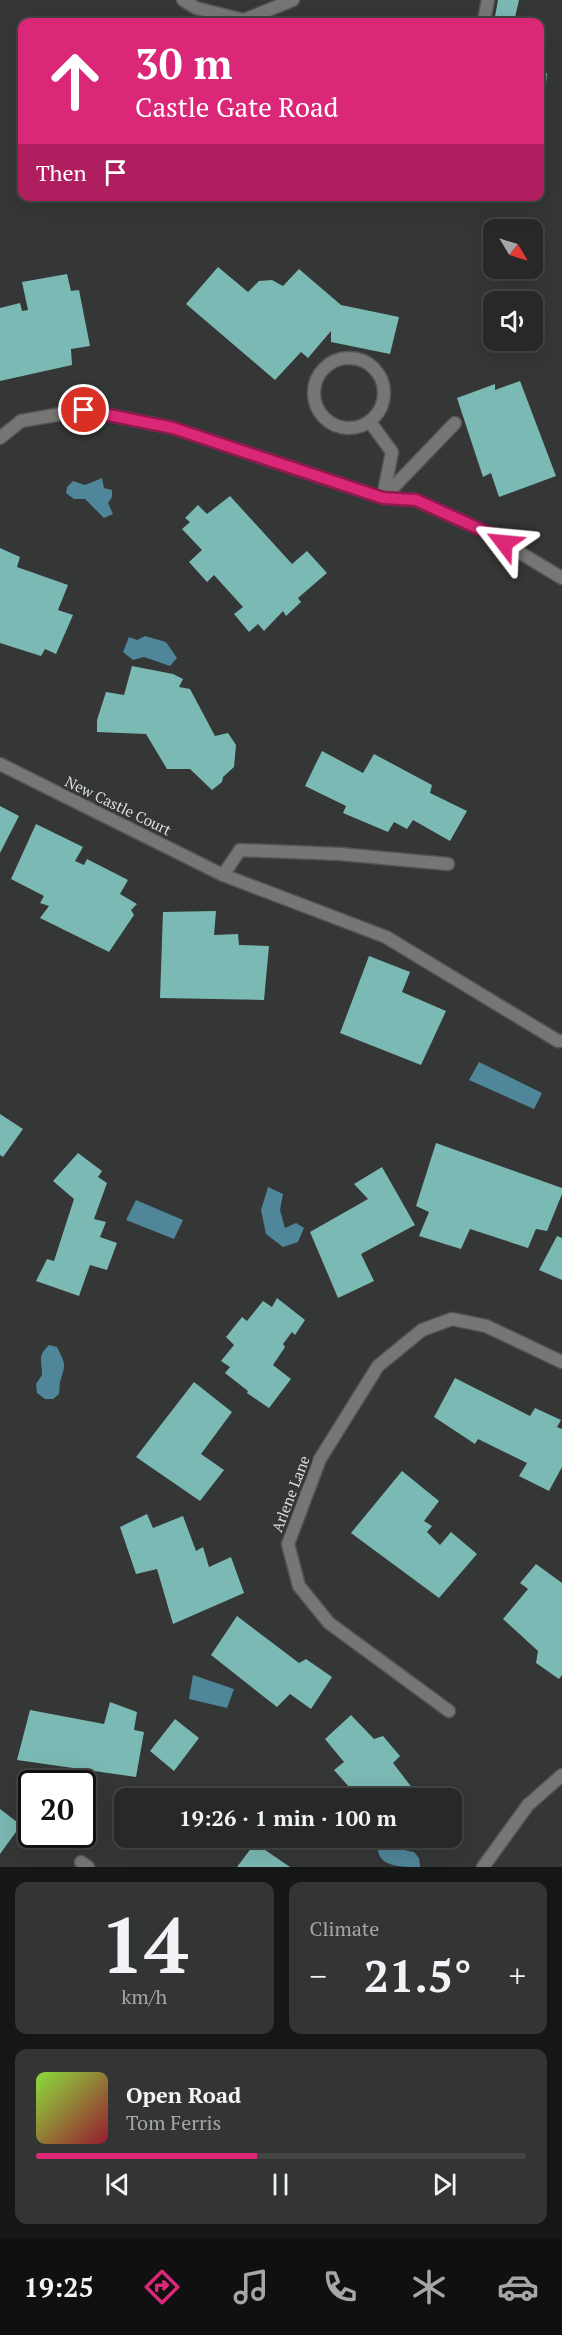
<!DOCTYPE html>
<meta charset="utf-8">
<style>
body{margin:0;font-family:"PT Serif",serif;background:#333534;color:#f1f3f6;height:100vh;display:flex;flex-direction:column;font-size:22px;white-space:nowrap}
*{box-sizing:border-box;margin:0}
p{font-size:20px;color:#a4a6a8}
.icon{flex:none;width:33px;height:33px;fill:none;stroke:currentColor;stroke-width:2;stroke-linecap:round;stroke-linejoin:round}
.map{position:relative;height:1867px;overflow:hidden}
.panel{display:flex;flex-direction:column;gap:15px;padding:15px;background:#151716;flex:1}
.panel>*{flex:none}
.guide{position:absolute;left:18px;top:18px;width:526px;height:183px;border-radius:12px;box-shadow:0 6px 24px #0002,0 0 0 2px #434545;background:#db2777;color:#fff;overflow:hidden}
.needle{width:39px;rotate:128deg}
.buttons{position:absolute;left:483px;top:219px;display:grid;gap:12px}
.buttons a{display:grid;place-items:center;width:60px;height:60px;border-radius:12px;background:#272928;box-shadow:0 6px 24px #0002,0 0 0 2px #434545;font-size:30px}
.speed{position:absolute;left:18px;top:1770px;display:flex;gap:12px;font-size:30px;font-weight:700;text-align:center}
.speed>*{display:grid;place-content:center;width:78px;height:78px;border-radius:50%;background:#272928;box-shadow:0 6px 24px #0002,0 0 0 2px #434545;line-height:1}
.speed .limit{border:3px solid #111;border-radius:9px;background:#fff;color:#111}
.pin{position:absolute;display:grid;place-items:center;width:51px;height:51px;color:#fff;margin:-26px;border:3px solid #fff;border-radius:50%;box-shadow:0 2px 6px #0007}
.me{position:absolute;width:66px;margin:-33px;rotate:299deg;stroke-linejoin:round;filter:drop-shadow(0 0 4px #0008)}
.turn{display:flex;align-items:center;gap:21px;height:126px;padding:0 18px;font-size:27px}
.turn .icon{width:78px;height:78px;stroke-width:2.5}
.turn b{display:block;font-size:42px;line-height:51px}
.then{display:flex;align-items:center;height:57px;padding:0 18px;background:#0003;gap:12px;font-size:22px}
.big{font-size:45px;font-weight:800;line-height:1.1}
.panel .widget{flex:1;display:flex;flex-direction:column;justify-content:center;gap:9px;min-width:0;padding:0 21px;border-radius:12px;background:#333534}
.panel .dial{align-items:center;gap:0}
.dial b{font-size:78px;line-height:1}
.song{display:flex;align-items:center;gap:18px}
.cover{width:72px;height:72px;border-radius:9px;background:linear-gradient(135deg,hsl(90 70% 55%),hsl(350 70% 35%))}
.played{height:6px;border-radius:3px;background:linear-gradient(90deg,#db2777 45%,#434545 45%)}
.keys{display:flex;justify-content:space-around;direction:ltr}
.heat{display:flex;justify-content:space-between;align-items:center;font-size:33px;direction:ltr}
.panel .tiles{flex:1;display:grid;gap:15px;grid-template-columns:1fr 1fr}
.widget:last-child{grid-column:span 2}
.trip{position:absolute;left:114px;top:1788px;width:348px;height:60px;border-radius:12px;background:#272928;box-shadow:0 6px 24px #0002,0 0 0 2px #434545;font-weight:800;line-height:60px;text-align:center}
.tab-bar{display:flex;height:96px;justify-content:space-around;align-items:center;background:#101010;color:#a4a6a8}
.tab-bar .icon{width:42px;height:42px}
.tab-bar .current{color:#db2777}
.tab-bar b{font-size:27px;color:#f1f3f6}
.map>svg:first-child{display:block}
</style>
<div class="map">
<svg width="562" height="1867" viewBox="0 0 562 1867">
<rect width="100%" height="100%" fill="#343735"/>
<path fill="#4f8699" d="M102,478l2,10 8,2v7l-4,6 5,11 -9,4 -19,-19h-11l-8,-6 1,-6 6,-6 12,4z
M145,636l21,6 11,16 -7,8 -26,-9 -11,3 -10,-8 6,-15 8,3z
M479,1062l63,31 -8,16 -65,-29z
M268,1187l15,7 -3,16 5,18 11,-5 8,5 -6,14 -15,5 -17,-13 -5,-24z
M136,1200l47,20 -9,19 -48,-19z
M49,1345l8,2c8,16 9,16 4,32 -2,4 -1,10 -2,15l-6,5h-8l-8,-6 -1,-9 6,-9c0,-14 -5,-19 7,-30z
M193,1675l41,14 -7,19 -38,-9z
M379,1839c13,3 22,12 35,13l5,6 1,9c-22,0 -48,0 -41,-28z"/>
<path fill="#7bb9b4" d="M498,0h21l-5,22h-20z
M540,72l7,1 -3,30h-4z
M218,267l30,25 11,-11 13,-1 11,6 16,-17 42,36 58,12 -9,37 -59,-12v-11l-23,27 -7,-6 -26,28 -89,-76z
M67,274l4,17 8,-1 11,56 -19,3 1,16 -72,16v-73l20,-5 2,8 6,-1 -6,-28z
M520,381l36,95 -57,21 -8,-24 -8,4 -26,-79 38,-14v6z
M230,496l62,68 15,-13 20,22 -29,25 3,4 -15,14 -3,-5 -19,20 -6,-7 -9,8 -15,-18 9,-7 -29,-32 -7,7 -18,-20 13,-12 -20,-21 8,-7 -5,-4 13,-13 9,9z
M0,548l20,9 -3,10 51,18 -10,25 15,5 -17,39 -11,-5 -4,7 -41,-13z
M132,666l41,8 10,5 -4,8 11,2 25,47 13,-3 8,12 -2,22 -11,10 -1,5 -10,8 -22,-21h-23l-21,-35 -49,-2v-12l9,-28 18,3z
M322,751l41,22 11,-19 58,31 -2,8 37,18 -17,30 -37,-21 -6,9 -13,-7 -6,10 -45,-19 3,-7 -41,-20z
M0,806l19,10 -19,37z
M36,824l47,23 -8,14 9,4 3,-6 41,21 -8,14 17,10 -6,6 3,5 -25,37 -69,-34 9,-12 -9,-3 4,-7 -33,-17z
M216,911l-2,24 24,-1 1,11 30,1 -5,54 -104,-2 3,-86z
M369,956l41,16 -8,20 44,19 -25,54 -81,-32z
M0,1114l23,15 -20,28 -3,-2z
M436,1143l126,45v6l-15,37 -11,-2 -8,19 -58,-19 -9,20 -42,-13 10,-24 -13,-6z
M78,1153l24,18 -4,6 9,6 -13,36 12,3 -6,15 17,6 -10,27 -17,-5 -11,31 -43,-15 11,-22 7,2 20,-62 -21,-18z
M382,1167l33,58 -54,29 13,27 -36,17 -28,-66 58,-33 -14,-15z
M557,1236l5,2v42l-23,-10z
M277,1298l28,22 -10,15 -3,-3 -9,12 2,3 -12,18 18,14 -22,29 -22,-15 1,-2 -23,-18 5,-6 -9,-6 13,-16 -8,-8 16,-20 5,4 16,-20 9,6z
M455,1378l75,38 5,-8 26,12 -4,7 5,2v38l-13,24 -30,-15 8,-13 -49,-24 -3,5 -41,-27z
M194,1382l38,30 -31,42 23,16 -24,31 -64,-44z
M402,1471l37,30 -15,20 8,5 -5,6 13,13 11,-13 26,22 -38,44 -88,-65z
M147,1514l6,14 30,-12 13,35 7,-4 6,20 22,-10 13,36 -71,31 -16,-55 -21,5 -16,-47z
M536,1564l26,19v92l-3,4 -23,-16 2,-12 -35,-32 25,-30 -8,-6z
M237,1616l62,47 7,-4 26,18 -21,32 -21,-15 -13,13 -66,-52z
M110,1702l27,10 -3,18 10,2 -8,45 -119,-17 13,-50 74,14z
M351,1715l23,24 9,-3 17,20 -7,7 27,35h-61l-25,-28 10,-8 -19,-23z
M175,1719l24,19 -25,33 -24,-20z
M0,1809l21,16 -21,29z
M255,1843l35,24h-53z"/>
<g fill="none" stroke-linecap="round" stroke-linejoin="round">
<g stroke="#525553" stroke-width="15">
<path id="service" d="M183,0l13,8 48,12 49,-20
M314 393a35 35 0 1 1 70 0a35 35 0 1 1-70 0Z
M370,422l22,30 -9,45
M383,498l33,2 68,31 78,47
M383,498l72,-75
M448,864l-108,-10 -100,-4 -17,25 163,62 172,104h4
M528,1805l34,-30"/>
</g>
<g stroke="#525553" stroke-width="15">
<path id="minor" d="M484,20l4,-20
M0,438l21,-17 63,-11 89,18 210,70
M0,764l223,111
M449,1711l-120,-88 -30,-37 -11,-42 32,-85 58,-93 44,-36 30,-11 34,7 76,36
M81,1862l7,5
M483,1867l45,-62"/>
</g>
<use href="#service" stroke="#767775" stroke-width="12"/>
<use href="#minor" stroke="#767775" stroke-width="12"/>
</g>
<g fill="none" stroke-linecap="round" stroke-linejoin="round">
<g stroke="#8e194d" stroke-width="15">
<path id="route" d="M84,410l89,18 210,70 33,2 68,31 20,12"/>
</g>
<use href="#route" stroke="#db2777" stroke-width="10"/>
</g>
<g text-anchor="middle" stroke-width="6" stroke-linejoin="round" paint-order="stroke">
<g font-size="15" fill="#dddfdd" stroke="#343735">
<text transform="translate(118 806) rotate(26)" y="5">New Castle Court</text>
<text transform="translate(291 1494) rotate(-69)" y="5">Arlene Lane</text>
</g>
</g>
</svg>
<div class="buttons">
<a><svg class="needle" viewBox="-14 -14 28 28"><path d="M0-13l5 13h-10z" fill="#e53935"/><path d="M0 13l5-13h-10z" fill="#a4a6a8"/></svg></a>
<a><svg class="icon" aria-label="sound" viewBox="0 0 24 24"><path d="M4 9h4l5-4v14l-5-4H4zM17 9q2 3 0 6"/></svg></a>
</div>
<div class="speed"><div class="limit">20</div></div>
<div class="pin" style="left:84px;top:410px;background:#d93025"><svg class="icon" aria-label="arrive" viewBox="0 0 24 24"><path d="M6 21V4h12l-3 4 3 4H6"/></svg></div>
<svg class="me" style="left:504px;top:543px" viewBox="-20 -20 40 40"><path d="M0-17L14 15 0 8-14 15z" fill="#db2777" stroke="#fff" stroke-width="4"/></svg>
<div class="trip">19:26 · 1 min · 100 m</div>
<div class="guide">
<div class="turn"><svg class="icon" aria-label="ahead" viewBox="0 0 24 24"><path d="M12 20V5M6 11l6-6 6 6"/></svg><div><b>30 m</b>Castle Gate Road</div></div>
<div class="then">Then<svg class="icon" aria-label="arrive" viewBox="0 0 24 24"><path d="M6 21V4h12l-3 4 3 4H6"/></svg></div>
</div>
</div>
<section class="panel">
<div class="tiles">
<div class="widget dial"><b>14</b><p>km/h</p></div>
<div class="widget"><p>Climate</p>
<div class="heat"><a>−</a><b class="big">21.5°</b><a>+</a></div>
</div>
<div class="widget">
<div class="song"><i class="cover"></i><div><b>Open Road</b><p>Tom Ferris</p></div></div>
<div class="played"></div>
<div class="keys"><svg class="icon" aria-label="previous" viewBox="0 0 24 24"><path d="M18 5L8 12l10 7zM5 5v14"/></svg><svg class="icon" aria-label="pause" viewBox="0 0 24 24"><path d="M8 5v14M16 5v14"/></svg><svg class="icon" aria-label="next" viewBox="0 0 24 24"><path d="M6 5l10 7-10 7zM19 5v14"/></svg></div>
</div>
</div>
</section>
<nav class="tab-bar">
<b>19:25</b>
<svg class="icon current" aria-label="directions" viewBox="0 0 24 24"><path d="M12 3l9 9-9 9-9-9zM9 14v-3h6M13 9l2 2-2 2"/></svg>
<svg class="icon" aria-label="music" viewBox="0 0 24 24"><path d="M9 18V5l10-2v13"/><circle cx="6" cy="18" r="3"/><circle cx="16" cy="16" r="3"/></svg>
<svg class="icon" aria-label="phone" viewBox="0 0 24 24"><path d="M5 4h4l2 5-3 2q2 4 5 5l2-3 5 2v4C11 20 4 13 5 4z"/></svg>
<svg class="icon" aria-label="climate" viewBox="0 0 24 24"><path d="M12 3v18M4 7l16 10M4 17L20 7"/></svg>
<svg class="icon" aria-label="car" viewBox="0 0 24 24"><path d="M5 17H2v-5l4-1 3-4h7l3 4 3 1v5h-3M9 17h6M6 11h13"/><circle cx="7" cy="17" r="2"/><circle cx="17" cy="17" r="2"/></svg>
</nav>
